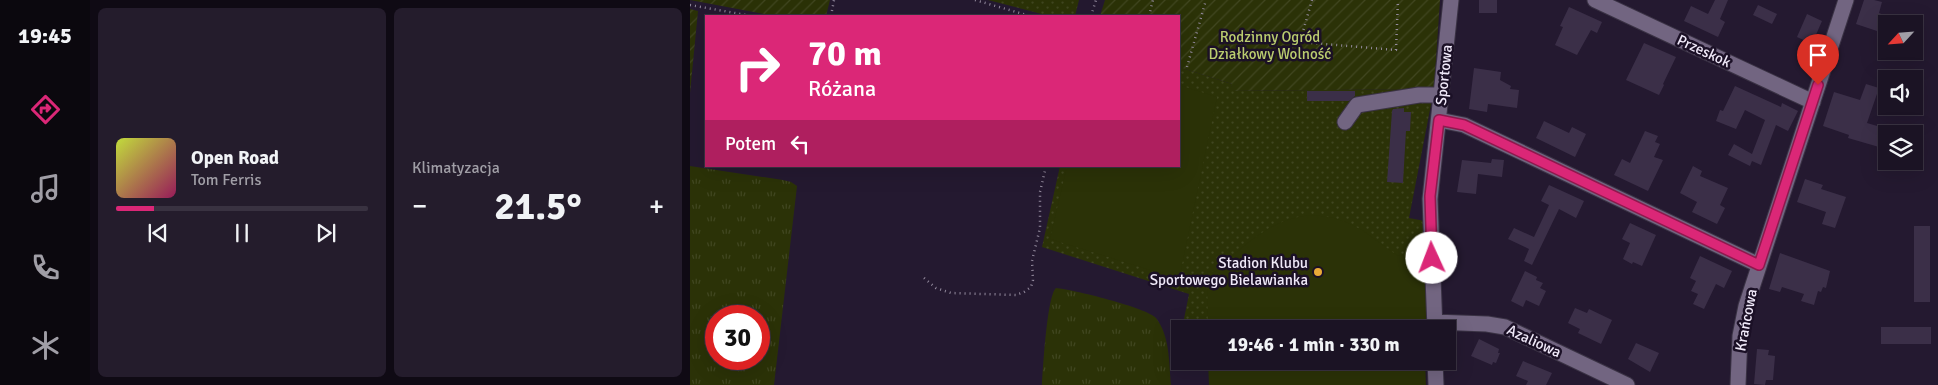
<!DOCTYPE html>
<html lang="pl">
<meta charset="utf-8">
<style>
body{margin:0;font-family:Signika,sans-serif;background:#241c2c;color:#f1f3f6;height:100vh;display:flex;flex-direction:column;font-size:19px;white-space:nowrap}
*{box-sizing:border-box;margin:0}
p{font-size:16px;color:#a09ea6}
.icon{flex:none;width:28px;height:28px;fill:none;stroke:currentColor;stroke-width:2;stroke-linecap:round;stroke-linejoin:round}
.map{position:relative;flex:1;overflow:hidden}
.drawer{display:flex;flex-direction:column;gap:8px;padding:8px;background:#0f0a14;width:600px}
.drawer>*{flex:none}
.top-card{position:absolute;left:15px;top:15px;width:475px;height:152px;border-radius:0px;box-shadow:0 5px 20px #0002,0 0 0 1px #393241;background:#db2777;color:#fff;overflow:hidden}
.needle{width:32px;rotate:244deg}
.controls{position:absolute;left:1188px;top:15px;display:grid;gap:10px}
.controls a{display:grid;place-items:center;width:45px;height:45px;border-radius:0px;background:#1b1324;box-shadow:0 5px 20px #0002,0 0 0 1px #393241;font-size:25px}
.speed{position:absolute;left:15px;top:305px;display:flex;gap:10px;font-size:25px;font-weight:700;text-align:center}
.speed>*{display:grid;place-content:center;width:65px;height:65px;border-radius:50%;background:#1b1324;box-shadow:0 5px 20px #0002,0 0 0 1px #393241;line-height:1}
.speed .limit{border:8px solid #d22;background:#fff;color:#111}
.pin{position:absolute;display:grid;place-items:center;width:42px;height:42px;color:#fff;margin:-51px -21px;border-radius:50% 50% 50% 0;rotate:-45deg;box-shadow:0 0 5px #0007}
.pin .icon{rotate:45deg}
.me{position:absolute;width:55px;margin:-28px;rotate:358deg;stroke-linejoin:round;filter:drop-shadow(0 0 4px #0008)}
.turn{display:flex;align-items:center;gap:18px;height:105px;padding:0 20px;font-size:22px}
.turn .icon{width:65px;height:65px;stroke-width:2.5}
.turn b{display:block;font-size:35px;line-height:42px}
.then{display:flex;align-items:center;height:48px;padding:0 20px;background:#0003;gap:10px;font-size:19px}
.big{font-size:38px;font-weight:700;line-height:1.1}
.drawer .tile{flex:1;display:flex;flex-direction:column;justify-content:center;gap:8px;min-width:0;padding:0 18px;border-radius:8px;background:#241c2c}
.song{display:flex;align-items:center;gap:15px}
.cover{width:60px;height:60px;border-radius:8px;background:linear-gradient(135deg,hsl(70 70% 55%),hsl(330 70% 35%))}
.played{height:5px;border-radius:2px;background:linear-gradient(90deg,#db2777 15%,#393241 15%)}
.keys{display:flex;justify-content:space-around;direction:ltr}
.heat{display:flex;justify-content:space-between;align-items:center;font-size:28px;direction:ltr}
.drawer .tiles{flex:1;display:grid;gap:8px;grid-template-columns:repeat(2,1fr)}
.trip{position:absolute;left:481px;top:320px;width:285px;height:50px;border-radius:0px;background:#1b1324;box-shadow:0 5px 20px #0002,0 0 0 1px #393241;font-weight:700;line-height:50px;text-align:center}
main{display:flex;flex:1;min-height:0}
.menu{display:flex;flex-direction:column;width:90px;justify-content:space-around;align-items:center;background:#0b080e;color:#a09ea6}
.menu .icon{width:35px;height:35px}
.menu .active{color:#db2777}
.menu b{font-size:22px;color:#f1f3f6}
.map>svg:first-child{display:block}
</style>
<main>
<nav class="menu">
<b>19:45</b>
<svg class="icon active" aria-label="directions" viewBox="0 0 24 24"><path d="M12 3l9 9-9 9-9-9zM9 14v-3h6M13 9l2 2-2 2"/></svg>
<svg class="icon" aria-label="music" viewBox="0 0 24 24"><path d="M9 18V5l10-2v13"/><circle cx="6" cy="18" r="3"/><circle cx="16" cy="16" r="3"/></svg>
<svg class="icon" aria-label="phone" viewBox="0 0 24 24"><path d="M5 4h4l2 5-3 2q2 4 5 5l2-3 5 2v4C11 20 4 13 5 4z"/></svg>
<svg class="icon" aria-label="climate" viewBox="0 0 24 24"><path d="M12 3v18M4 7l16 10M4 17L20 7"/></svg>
</nav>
<section class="drawer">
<div class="tiles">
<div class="tile">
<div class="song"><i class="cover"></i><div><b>Open Road</b><p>Tom Ferris</p></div></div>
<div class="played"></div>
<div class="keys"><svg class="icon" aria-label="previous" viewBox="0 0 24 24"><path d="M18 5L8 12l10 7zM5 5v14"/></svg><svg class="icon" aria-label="pause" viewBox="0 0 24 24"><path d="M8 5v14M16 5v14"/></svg><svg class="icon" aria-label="next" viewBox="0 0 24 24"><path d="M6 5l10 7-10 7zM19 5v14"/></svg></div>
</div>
<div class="tile"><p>Klimatyzacja</p>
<div class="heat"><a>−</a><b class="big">21.5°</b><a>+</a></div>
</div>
</div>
</section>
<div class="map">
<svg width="1248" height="385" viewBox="0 0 1248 385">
<defs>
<pattern id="grass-tufts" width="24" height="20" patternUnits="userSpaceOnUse" patternTransform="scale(1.25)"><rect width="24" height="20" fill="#2b3207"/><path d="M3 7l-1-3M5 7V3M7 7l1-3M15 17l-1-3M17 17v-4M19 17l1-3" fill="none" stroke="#404620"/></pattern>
<pattern id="park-dots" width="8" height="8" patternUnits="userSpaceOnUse" patternTransform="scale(1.25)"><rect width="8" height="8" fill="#2b3207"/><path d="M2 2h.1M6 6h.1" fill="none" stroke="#404620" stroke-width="1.8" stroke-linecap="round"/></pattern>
<pattern id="garden-furrows" width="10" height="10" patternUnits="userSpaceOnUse" patternTransform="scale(1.25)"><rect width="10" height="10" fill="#2b3207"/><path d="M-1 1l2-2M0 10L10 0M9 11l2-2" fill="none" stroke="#404620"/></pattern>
</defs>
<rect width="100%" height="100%" fill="#241930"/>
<path fill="url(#grass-tufts)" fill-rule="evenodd" d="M0,166l93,14 8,2 6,4 -23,199h-84zM26,316h43v43h-43z
M366,288c15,1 92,20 100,30 14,18 13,45 15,67h-129c1,-16 5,-89 14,-97z"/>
<path fill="url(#park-dots)" d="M298,0h91l-4,16h-26z
M489,67l53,17 -1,7 203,-2 -25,129 16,3 4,108h-247l7,-35 -147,-47 18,-81h119z"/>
<path fill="url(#garden-furrows)" d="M0,0h140l-4,16h-51z
M415,0h335l-6,89 -204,2 2,-7 -53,-17v-51h-79z
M0,9l8,2 -8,82z"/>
<path fill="#2b3207" d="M489,85l38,12 -38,182 -129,-40 17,-73h112z
M624,215l20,3 14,5 14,7 36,26 26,-1 1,74h-217l-1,-57 9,-1c29,-26 56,-54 98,-56z
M518,361h217l1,24h-217z"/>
<path fill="#3b2f48" d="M789,0h18v13h-18z
M1025,0h13l-8,19 5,3 -7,15 -34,-16 7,-15 17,8z
M1174,0h10l8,2 -3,11 7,3v18l-30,-10z
M1068,5l19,9 -5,10 -19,-9z
M879,7l33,15 -5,11 -6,-3 -14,25 -22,-10 8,-18 -3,-1z
M1117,14l15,7 -10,23 -15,-7z
M954,43l32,14 -13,27 1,1 -5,10 -33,-15z
M784,68l27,4 -1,8 11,6 -1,3 9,1 -2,18 -29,-4 -1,8 -18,-3z
M1176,84l13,4 -12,35 17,5 -5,19 -31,-9 1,-3 -26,-9 11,-34 26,8z
M1045,86l46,21 1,-4 16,8 -10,20 -12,-6 -15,40 -9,-4 -2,5 -22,-11 6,-11 18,10 13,-34 -20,-10 -9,19 -20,-8 4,-11 3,1z
M617,91h48v5l-6,5h-42z
M714,108v4h7l-1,19h-4l-3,52 -16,-1 5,-71 1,-2z
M854,121l25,12 3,-6 14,7 -11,23 -39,-19z
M955,131l13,5 -3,6 5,2 -6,13 9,3 -15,31 -34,-16 8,-16 8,4z
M802,159l12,1 -2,17 -24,-3 -2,20 -19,-2 5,-32 29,3z
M1003,166l9,5 -2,5 28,12 -8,17 5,3 -8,16 -25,-12 5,-10 -17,-9z
M1115,179l18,6 -2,4 25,8 -11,31 -13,-4 4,-12 -29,-10z
M859,185l35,16 -8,17 -17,-9 -27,56 -8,-4 5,-12 -21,-10 6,-11 20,9 15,-32 -8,-4z
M940,223l26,12 -14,31 -9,-4 -1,2 -9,-5 7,-16 -8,-4z
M1224,226h16v76h-16z
M1090,253l50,18 -4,17 -3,-1 -2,5 -3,-1 -4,14 -13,-4 3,-7 -22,-7 -2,5 -11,-3z
M1010,256l32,15 -8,17 -8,-4 -12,25 -11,-5 5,-10 -7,-3 5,-10 -6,-3z
M835,271l12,6 -1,3 7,3 -3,5 6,3 -7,15 -13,-6 -3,7 -12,-6z
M885,308l12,5 2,-4 23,11 -11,24 -23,-11 2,-4 -12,-6z
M1191,327h50v17h-50z
M789,339l20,10 -1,4h2l-4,10 -3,-1 -1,3 -21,-9z
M946,343l23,10 -9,19 -22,-13z
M1067,349l12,1 -1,5 7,1 -2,24h-7l-1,5 -11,-1z
M833,361l29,12 -6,12h-20l2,-4 -12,-5z"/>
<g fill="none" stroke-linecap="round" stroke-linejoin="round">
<g stroke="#3a3244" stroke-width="17">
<path id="minor" d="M905,0l218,102
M749,120l25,5 295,140
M655,122l12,-17 62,-10h23
M744,322l53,2 18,3 122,58
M745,329l-5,-130 21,-199
M745,361l1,24
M1048,385l2,-49 6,-30 100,-306"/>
</g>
<path stroke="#948b9e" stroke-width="2.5" stroke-dasharray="1 4" stroke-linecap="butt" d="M285,0l55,16
M622,0l-12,42 96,8 2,-50
M0,5l62,11
M141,16l3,-16
M401,16l5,-16
M459,16l4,-16
M497,67l19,-67
M234,278l12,10 15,5 65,2 8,-3 7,-5 2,-7 -1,-19 8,-33v-36l6,-26"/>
<use href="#minor" stroke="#726581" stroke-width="15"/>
</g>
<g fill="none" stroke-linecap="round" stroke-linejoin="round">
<g stroke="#8e194d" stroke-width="12">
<path id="route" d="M742,258l-2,-62 9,-76 25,5 295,140 59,-180"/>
</g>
<use href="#route" stroke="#db2777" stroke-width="9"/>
</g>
<circle fill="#eaaa38" stroke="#1b1026" stroke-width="2" cx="628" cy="272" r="5"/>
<g text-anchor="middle" stroke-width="5" stroke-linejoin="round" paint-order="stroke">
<g font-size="15" fill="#bbcd6f" stroke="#1b1026">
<text x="580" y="42">Rodzinny Ogród<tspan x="580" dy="17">Działkowy Wolność</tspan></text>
</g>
<g font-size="15" fill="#f0e9f9" stroke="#1b1026">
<text transform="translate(1014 51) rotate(25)" y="5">Przeskok</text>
<text transform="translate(754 75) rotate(-84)" y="5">Sportowa</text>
<text transform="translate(1056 320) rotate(-79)" y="5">Krańcowa</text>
<text transform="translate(844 341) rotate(25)" y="5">Azaliowa</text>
</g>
<g font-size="15" fill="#f0e9f9" stroke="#1b1026" text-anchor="end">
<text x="618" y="268">Stadion Klubu<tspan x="618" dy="17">Sportowego Bielawianka</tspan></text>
</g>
</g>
</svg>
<div class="controls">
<a><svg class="needle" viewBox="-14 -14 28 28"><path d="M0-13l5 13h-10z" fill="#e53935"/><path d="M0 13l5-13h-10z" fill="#a09ea6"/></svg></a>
<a><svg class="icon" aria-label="sound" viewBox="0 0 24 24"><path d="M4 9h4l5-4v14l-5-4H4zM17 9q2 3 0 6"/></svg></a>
<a><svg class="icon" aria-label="layers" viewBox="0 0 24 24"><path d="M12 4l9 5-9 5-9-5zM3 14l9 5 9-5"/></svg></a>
</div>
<div class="speed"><div class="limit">30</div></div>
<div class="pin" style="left:1128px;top:85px;background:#d93025"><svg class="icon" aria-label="arrive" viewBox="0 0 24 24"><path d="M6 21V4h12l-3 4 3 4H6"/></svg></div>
<svg class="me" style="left:742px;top:258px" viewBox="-20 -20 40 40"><circle r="19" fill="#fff"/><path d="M0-13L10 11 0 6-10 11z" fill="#db2777"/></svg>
<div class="trip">19:46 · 1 min · 330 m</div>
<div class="top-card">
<div class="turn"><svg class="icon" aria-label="right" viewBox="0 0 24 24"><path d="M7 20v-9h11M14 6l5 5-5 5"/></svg><div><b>70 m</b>Różana</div></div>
<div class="then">Potem<svg class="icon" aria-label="left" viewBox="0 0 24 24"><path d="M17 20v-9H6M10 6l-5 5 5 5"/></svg></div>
</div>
</div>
</main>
